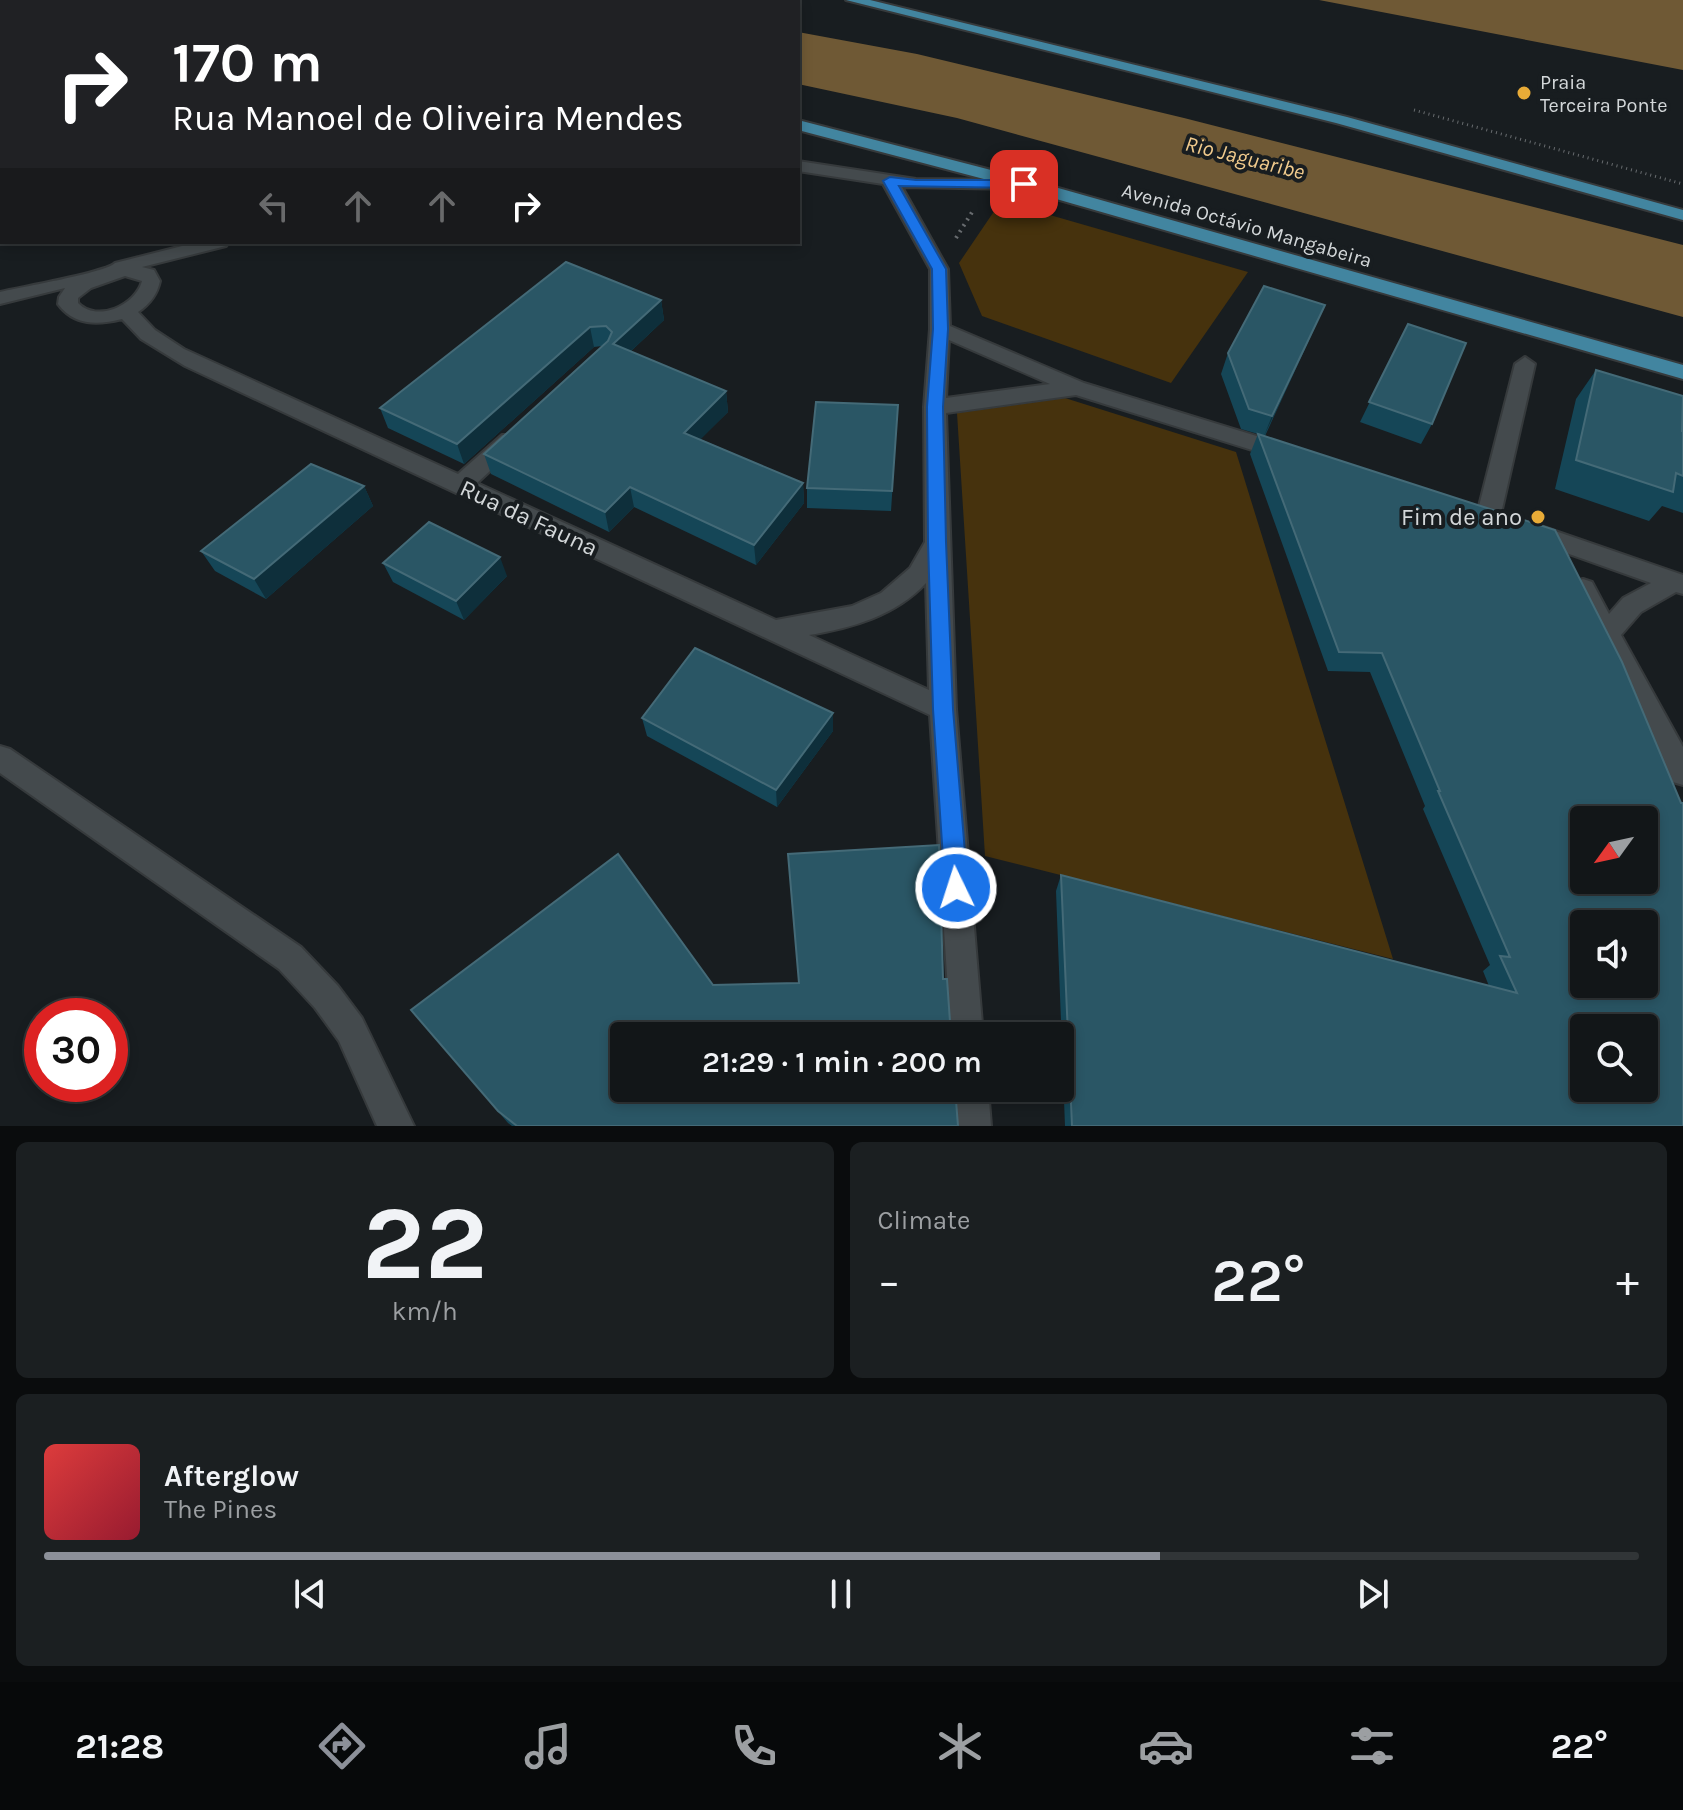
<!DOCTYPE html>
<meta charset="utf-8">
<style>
body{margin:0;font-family:Karla,sans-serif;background:#1b1f21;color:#f1f3f6;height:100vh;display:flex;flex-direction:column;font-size:30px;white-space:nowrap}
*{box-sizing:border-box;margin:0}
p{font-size:26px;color:#9c9fa2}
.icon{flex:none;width:44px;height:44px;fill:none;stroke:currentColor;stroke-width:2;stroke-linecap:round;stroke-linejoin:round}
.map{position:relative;height:1126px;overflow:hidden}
.panel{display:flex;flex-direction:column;gap:16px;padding:16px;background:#0a0c0d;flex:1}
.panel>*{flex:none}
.banner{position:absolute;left:0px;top:0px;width:800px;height:244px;box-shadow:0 4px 12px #0003,0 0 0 2px #313537;background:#202124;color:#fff;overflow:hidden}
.needle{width:52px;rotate:237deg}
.fabs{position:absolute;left:1570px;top:806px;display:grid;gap:16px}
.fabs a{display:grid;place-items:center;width:88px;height:88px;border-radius:8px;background:#121618;box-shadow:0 4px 12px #0003,0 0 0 2px #313537;font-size:40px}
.speed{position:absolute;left:24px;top:998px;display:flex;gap:16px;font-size:40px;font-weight:700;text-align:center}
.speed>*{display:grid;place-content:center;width:104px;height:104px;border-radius:50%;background:#121618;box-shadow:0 4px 12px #0003,0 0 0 2px #313537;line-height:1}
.speed .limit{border:12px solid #d22;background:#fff;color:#111}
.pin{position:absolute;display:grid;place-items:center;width:68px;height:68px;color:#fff;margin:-34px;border-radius:16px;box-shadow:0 4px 12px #0006}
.me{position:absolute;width:88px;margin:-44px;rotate:356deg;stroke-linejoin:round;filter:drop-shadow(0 0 6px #0008)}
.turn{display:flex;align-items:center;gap:28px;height:168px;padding:0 40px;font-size:36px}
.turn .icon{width:104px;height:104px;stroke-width:2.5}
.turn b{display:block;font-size:56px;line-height:68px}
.lanes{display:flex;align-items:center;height:76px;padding:0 40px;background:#0003;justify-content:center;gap:40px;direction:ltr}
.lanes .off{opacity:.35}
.big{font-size:60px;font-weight:600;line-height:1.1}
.panel .card{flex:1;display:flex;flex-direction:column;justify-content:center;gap:12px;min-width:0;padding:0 28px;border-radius:12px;background:#1b1f21}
.panel .dial{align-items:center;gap:0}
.dial b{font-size:104px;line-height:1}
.song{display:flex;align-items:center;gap:24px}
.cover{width:96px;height:96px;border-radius:12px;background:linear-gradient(135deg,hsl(0 70% 55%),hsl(350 70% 35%))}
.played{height:8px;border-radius:4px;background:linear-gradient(90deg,#8c9099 70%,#313537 70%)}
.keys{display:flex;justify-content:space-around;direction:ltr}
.heat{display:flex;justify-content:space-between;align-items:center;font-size:44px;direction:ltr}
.panel .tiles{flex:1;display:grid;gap:16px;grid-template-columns:1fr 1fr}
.card:last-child{grid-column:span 2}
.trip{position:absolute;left:610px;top:1022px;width:464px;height:80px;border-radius:8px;background:#121618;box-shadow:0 4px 12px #0003,0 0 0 2px #313537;font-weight:600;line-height:80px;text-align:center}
.dock{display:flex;height:128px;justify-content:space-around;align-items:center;background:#07090a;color:#9c9fa2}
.dock .icon{width:56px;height:56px}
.dock .current{color:#8c9099}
.dock b{font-size:36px;color:#f1f3f6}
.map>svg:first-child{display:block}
</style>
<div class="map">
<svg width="1683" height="1126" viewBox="0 0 1683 1126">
<rect width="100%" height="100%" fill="#181d20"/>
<path fill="#46320d" d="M1001,201l247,71 -77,111 -189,-67 -23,-53z
M1065,398l171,54 157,507 -408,-103 -28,-443z"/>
<path fill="#6f5935" d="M1319,0h364v70z
M798,32l119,22 267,64 499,127v72l-726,-199 -159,-34z"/>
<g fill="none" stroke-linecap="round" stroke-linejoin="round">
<g stroke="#363a3c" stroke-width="4">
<path id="minor" d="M29,0h14l1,2h-14z
M99,0h14v2h-14z
M2,64v10l-2,1v-10z
M798,161l118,18 114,1 3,4 -3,4 -6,1 -122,-2 46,82 2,57 134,57 208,64 3,5 -3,5 -8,3 -208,-65 -130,18 10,296 27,327h-32l-21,-321 -745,-349 -44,-27 -19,-20c-24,6 -48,7 -64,-15l1,-7 6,-9 -65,16v-12c21,-5 105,-19 115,-29l83,-21h31l-3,4 -84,21 12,3 6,11c-3,14 -10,23 -22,31l17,18 29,19 274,125 44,-39h16l3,5 -3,5 -41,38 299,137 76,-14 29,-13 29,-25 15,-26 -1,-135 6,-78v-60l-47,-85 -85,-13zM125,276l17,5c-6,24 -45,42 -64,22v-5l13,-10zM949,340l101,44 -104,14zM926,583l3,107 -120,-55c43,-7 86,-19 117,-52z
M1525,357l10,7 -35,154 -4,6 -8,3 -8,-3 -4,-6 39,-154z
M1532,523l151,52v19l-7,-2 -35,20 -20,23 62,112v38l-10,-3 -102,-193 3,-7 9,-3 9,3 17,32 14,-16 28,-15 -127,-45 -4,-6 4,-6z
M0,746l10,3 291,198 37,39 24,32 52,108h-37l-38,-85 -24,-33 -36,-39 -279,-196z
M954,1088h34l3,38h-34z"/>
</g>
<g stroke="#363a3c" stroke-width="4">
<path id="major" d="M231,0h20l1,2h-20z
M846,0h24l477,117 336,93v10l-347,-97z
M798,120l232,60 653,185v14l-665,-191 -220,-58z"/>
</g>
<path stroke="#686c6f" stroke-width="3" stroke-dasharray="1 4" stroke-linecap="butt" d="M1414,110l269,74"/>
<path stroke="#686c6f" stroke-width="4" stroke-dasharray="2 5" stroke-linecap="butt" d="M956,238l18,-29"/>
<use href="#minor" fill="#444a4d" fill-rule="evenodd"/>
<use href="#major" fill="#4285a0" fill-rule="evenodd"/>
</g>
<path fill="#154657" d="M661,300l3,20 -34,32 96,39 2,21 -28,27 103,44 1,20 -48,62 -122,-58 -25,25 -118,-58 -7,-20 118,-108 -8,1 -130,117 -76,-36 -8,-20z
M1408,324l24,100 -11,20 -61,-22z
M1316,325l-51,111 418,690h-618l-9,-235 5,-16 428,111 -6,-15 7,-6 -67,-156 2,-3 -55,-134 -42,-1 -78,-217 8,-20 -17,-5 -20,-55 7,-21z
M1596,370l87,61v82l-21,-7 -13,15 -94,-32 21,-90z
M898,405l-7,106 -84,-3v-20z
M364,486l9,20 -107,93 -51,-28 -14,-20z
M383,563l124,13 -43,44 -71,-38z
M833,713v18l-56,76 -130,-71 -5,-18z
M943,979l15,147h-446l-4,-3 -97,-113z"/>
<path fill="#0e2f3b" d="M661,300l3,20 -47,44 -4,-20z
M1325,305l-9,20 -52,111 8,-20z
M590,327l4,20 -130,117 -7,-20z
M726,391l2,21 -41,41 -3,-20z
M803,483l1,20 -48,62 -2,-20z
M364,486l9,20 -107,93 -12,-20z
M630,487l4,20 -25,25 -4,-20z
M500,557l7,19 -43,44 -8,-19z
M833,713v18l-56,76 -1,-17z"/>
<path fill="#2a5665" stroke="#446a77" stroke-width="2" fill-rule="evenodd" d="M566,262l95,38 -48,44 113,47 -42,42 119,50 -49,62 -124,-58 -25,25 -121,-58 124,-113 4,-9 -6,-6 -16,1 -133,117 -77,-36z
M1264,286l61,19 -53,111 -23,-7 -21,-56z
M1408,324l58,19 -34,81 -63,-22z
M1596,370l87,26 -1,35h1v45l-7,-3 -3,19 -97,-32z
M816,402l82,3 -6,86 -85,-3z
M1258,434l297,96 67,132 59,141h2v323h-611l-11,-251 456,118 -17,-37 10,1 -72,-166h2l-58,-138 -43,-1zM1584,820h60v60h-60zM1584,924h60v60h-60zM1584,1028h60v60h-60z
M311,464l53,22 -110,93 -53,-28z
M429,522l71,35 -44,44 -73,-38z
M695,648l138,65 -57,77 -134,-72z
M939,845l4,134h4l4,57h-327v52h331l3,38h-441l-19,-15 -87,-101 207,-156 95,131 86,-2 -11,-129z"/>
<path fill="#1a73e8" stroke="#114b97" stroke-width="2" d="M890,177l26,3h108l7,4 -7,4 -125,-2 47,83 2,60 -5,78 3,135 7,167 15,179 -4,7 -8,3 -8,-3 -3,-7 -12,-179 -5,-167 -1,-135 6,-78 -1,-60 -49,-88z"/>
<g fill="#e8ab37" stroke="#181d20" stroke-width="3">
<circle cx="1524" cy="93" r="8"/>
<circle cx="1538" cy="517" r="8"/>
</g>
<g text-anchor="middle" stroke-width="8" stroke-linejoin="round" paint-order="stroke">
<g font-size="20" fill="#d3d7d9" stroke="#181d20" text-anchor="start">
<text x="1540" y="89">Praia<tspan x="1540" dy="23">Terceira Ponte</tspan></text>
</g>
<g font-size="20" fill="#d3d7d9" stroke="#181d20">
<text transform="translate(1247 225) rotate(16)" y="7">Avenida Octávio Mangabeira</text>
</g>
<g font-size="22" font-style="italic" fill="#f1cb8d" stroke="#181d20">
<text transform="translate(1245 157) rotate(14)" y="8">Rio Jaguaribe</text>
</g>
<g font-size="24" fill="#d3d7d9" stroke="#181d20" text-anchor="end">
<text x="1522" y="525">Fim de ano</text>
</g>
<g font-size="24" fill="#d3d7d9" stroke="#181d20">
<text transform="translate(529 518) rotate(25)" y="8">Rua da Fauna</text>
</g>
</g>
</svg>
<div class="fabs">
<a><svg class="needle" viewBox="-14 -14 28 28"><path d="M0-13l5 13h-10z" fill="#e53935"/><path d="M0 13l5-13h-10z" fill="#9c9fa2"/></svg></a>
<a><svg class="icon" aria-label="sound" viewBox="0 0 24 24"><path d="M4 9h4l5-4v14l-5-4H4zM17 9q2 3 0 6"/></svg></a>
<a><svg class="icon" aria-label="search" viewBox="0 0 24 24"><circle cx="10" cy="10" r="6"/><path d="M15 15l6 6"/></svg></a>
</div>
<div class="speed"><div class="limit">30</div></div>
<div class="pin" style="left:1024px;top:184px;background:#d93025"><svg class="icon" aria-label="arrive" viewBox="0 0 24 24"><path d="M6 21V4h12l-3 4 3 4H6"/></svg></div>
<svg class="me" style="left:956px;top:888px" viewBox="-20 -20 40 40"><circle r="17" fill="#1a73e8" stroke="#fff" stroke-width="3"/><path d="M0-11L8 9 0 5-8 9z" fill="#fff"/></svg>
<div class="trip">21:29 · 1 min · 200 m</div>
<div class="banner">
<div class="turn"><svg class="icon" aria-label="right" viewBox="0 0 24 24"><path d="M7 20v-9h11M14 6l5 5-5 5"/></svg><div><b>170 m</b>Rua Manoel de Oliveira Mendes</div></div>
<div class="lanes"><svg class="icon off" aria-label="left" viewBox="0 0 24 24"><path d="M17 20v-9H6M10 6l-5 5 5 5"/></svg><svg class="icon off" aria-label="ahead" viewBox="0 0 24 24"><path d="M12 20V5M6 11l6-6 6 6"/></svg><svg class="icon off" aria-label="ahead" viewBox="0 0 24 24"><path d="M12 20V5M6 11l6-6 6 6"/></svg><svg class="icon" aria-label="right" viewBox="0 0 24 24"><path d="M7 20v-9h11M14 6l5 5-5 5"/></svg></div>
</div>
</div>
<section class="panel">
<div class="tiles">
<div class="card dial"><b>22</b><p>km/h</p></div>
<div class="card"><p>Climate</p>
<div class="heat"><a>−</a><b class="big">22°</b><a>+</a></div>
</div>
<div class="card">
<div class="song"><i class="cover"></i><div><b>Afterglow</b><p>The Pines</p></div></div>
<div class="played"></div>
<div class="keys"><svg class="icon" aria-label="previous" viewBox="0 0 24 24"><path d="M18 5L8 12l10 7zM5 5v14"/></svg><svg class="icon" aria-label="pause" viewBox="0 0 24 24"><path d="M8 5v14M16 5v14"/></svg><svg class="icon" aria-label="next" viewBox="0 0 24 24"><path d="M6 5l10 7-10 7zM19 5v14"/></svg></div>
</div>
</div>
</section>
<nav class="dock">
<b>21:28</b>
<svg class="icon current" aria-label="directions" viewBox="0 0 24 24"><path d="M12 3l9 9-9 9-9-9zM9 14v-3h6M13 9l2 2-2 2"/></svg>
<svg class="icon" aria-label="music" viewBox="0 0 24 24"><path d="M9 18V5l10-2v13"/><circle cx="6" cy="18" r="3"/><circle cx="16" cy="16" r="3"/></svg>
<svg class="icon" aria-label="phone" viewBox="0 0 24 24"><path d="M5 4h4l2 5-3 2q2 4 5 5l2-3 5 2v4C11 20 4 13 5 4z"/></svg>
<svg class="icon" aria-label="climate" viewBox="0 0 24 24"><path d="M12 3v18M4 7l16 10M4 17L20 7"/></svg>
<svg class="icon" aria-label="car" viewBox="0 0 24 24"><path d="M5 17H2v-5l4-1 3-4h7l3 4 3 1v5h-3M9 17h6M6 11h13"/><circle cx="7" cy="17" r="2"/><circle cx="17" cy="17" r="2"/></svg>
<svg class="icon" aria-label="filters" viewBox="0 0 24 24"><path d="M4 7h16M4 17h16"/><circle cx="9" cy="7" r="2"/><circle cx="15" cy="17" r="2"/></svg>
<b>22°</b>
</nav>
